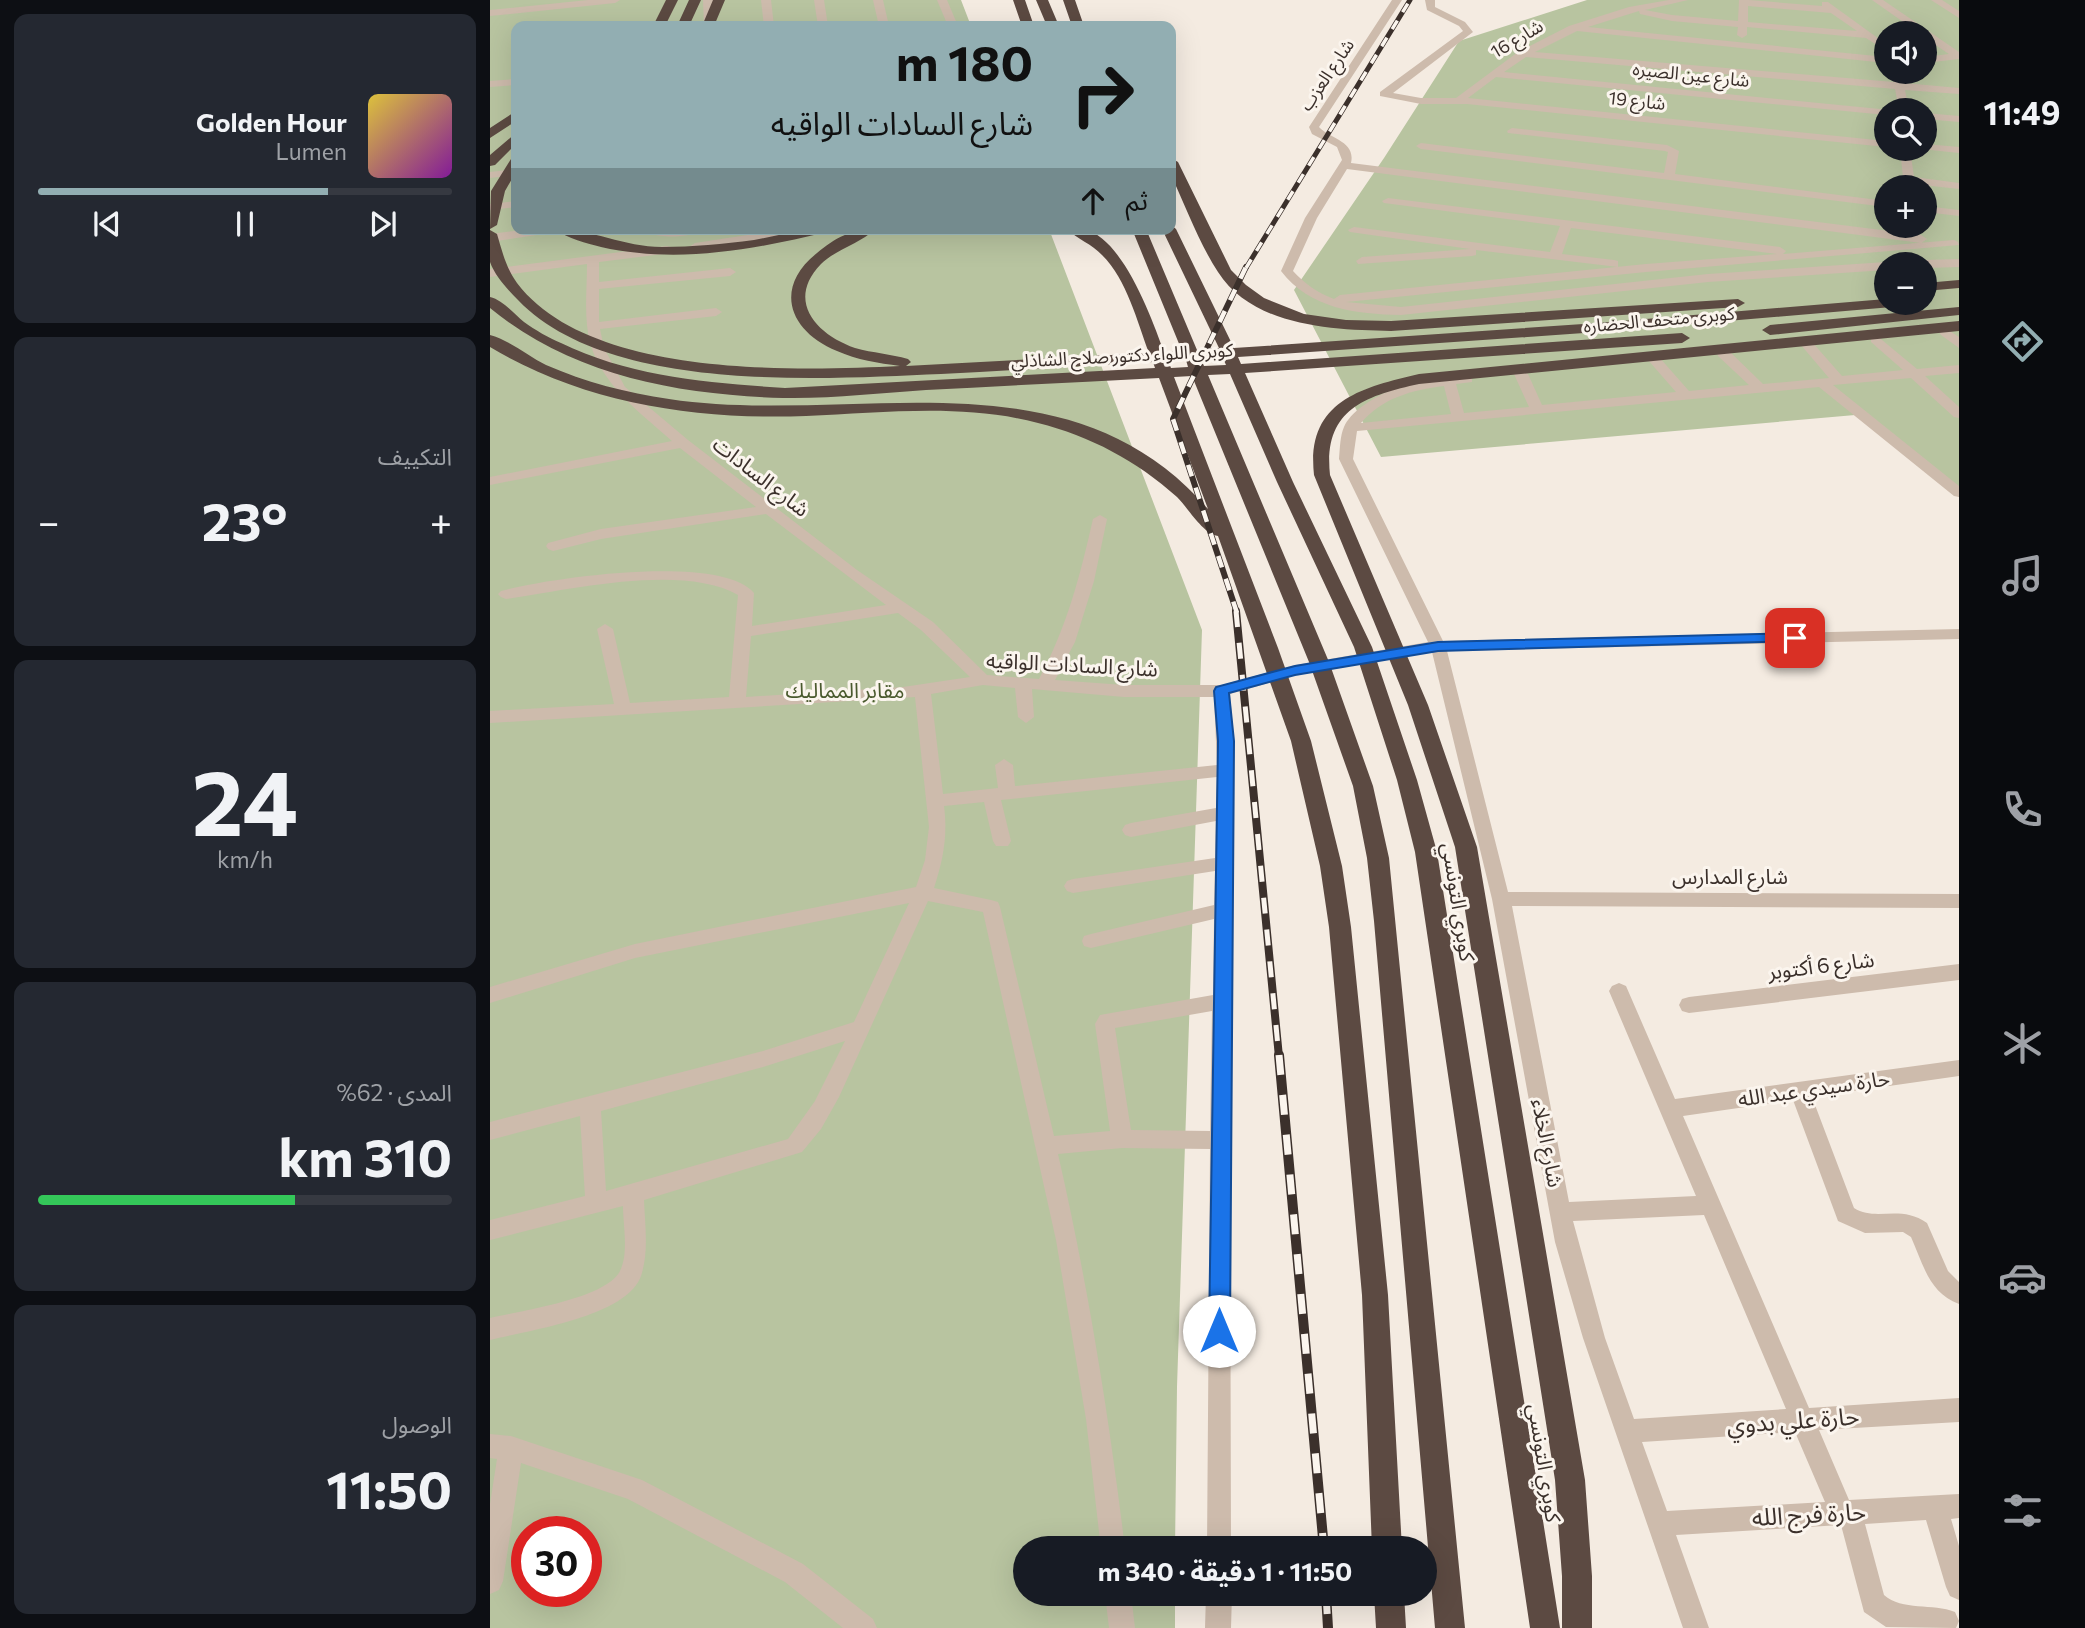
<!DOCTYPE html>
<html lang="ar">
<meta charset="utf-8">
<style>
body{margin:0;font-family:Commissioner,"Noto Sans Arabic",sans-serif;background:#242831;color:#f1f3f6;direction:rtl;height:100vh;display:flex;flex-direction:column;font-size:26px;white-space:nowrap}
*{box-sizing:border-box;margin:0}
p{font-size:23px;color:#9ea1a6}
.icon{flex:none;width:38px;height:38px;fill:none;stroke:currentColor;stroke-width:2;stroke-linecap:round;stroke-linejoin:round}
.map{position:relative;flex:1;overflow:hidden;direction:ltr}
.details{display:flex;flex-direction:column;gap:14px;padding:14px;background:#0d0f14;width:490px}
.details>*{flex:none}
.top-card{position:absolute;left:21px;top:21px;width:665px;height:214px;border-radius:14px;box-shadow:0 7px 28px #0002;direction:rtl;background:#92aeb2;color:#111;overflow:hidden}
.buttons{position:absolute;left:1384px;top:21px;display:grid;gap:14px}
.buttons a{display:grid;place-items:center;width:63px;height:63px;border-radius:50%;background:#171b24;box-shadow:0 7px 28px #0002;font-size:35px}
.speed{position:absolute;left:21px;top:1516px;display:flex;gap:14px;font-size:35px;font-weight:700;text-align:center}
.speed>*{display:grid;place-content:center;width:91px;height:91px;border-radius:50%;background:#171b24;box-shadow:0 7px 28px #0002;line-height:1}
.speed .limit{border:10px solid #d22;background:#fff;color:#111}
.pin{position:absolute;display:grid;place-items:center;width:60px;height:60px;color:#fff;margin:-30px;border-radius:14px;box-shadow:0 4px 10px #0006}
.me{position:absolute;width:77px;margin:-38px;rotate:0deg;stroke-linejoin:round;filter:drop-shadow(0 0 5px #0008)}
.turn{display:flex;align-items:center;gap:24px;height:147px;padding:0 28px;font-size:32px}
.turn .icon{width:91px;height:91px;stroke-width:2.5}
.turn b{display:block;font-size:49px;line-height:60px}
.then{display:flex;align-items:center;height:66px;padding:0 28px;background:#0003;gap:14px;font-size:26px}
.big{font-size:52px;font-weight:700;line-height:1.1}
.details .card{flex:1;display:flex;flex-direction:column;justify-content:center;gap:10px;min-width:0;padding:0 24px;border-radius:14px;background:#242831}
.details .dial{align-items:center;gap:0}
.dial b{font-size:91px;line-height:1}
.song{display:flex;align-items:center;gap:21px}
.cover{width:84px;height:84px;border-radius:10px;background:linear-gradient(135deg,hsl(50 70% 55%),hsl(290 70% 35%))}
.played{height:7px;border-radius:4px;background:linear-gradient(90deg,#92aeb2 70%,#363941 70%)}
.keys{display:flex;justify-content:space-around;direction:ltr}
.heat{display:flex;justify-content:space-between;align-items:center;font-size:38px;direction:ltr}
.charge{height:10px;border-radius:5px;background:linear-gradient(90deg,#34c759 62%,#363941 0)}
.trip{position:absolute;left:523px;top:1536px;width:424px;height:70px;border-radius:35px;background:#171b24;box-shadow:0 7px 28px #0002;font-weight:700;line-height:70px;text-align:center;direction:rtl}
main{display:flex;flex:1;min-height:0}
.dock{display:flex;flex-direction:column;width:126px;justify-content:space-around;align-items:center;background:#090b0e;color:#9ea1a6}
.dock .icon{width:49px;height:49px}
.dock .selected{color:#92aeb2}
.dock b{font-size:32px;color:#f1f3f6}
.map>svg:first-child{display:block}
</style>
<main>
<nav class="dock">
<b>11:49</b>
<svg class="icon selected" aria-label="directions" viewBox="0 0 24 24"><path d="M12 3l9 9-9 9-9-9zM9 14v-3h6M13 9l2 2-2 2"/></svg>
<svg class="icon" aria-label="music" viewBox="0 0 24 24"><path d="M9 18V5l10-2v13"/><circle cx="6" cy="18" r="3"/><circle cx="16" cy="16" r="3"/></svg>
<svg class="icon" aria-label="phone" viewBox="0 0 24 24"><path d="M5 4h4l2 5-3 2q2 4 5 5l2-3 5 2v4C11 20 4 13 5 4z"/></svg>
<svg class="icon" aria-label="climate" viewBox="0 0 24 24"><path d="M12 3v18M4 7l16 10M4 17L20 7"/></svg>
<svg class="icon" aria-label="car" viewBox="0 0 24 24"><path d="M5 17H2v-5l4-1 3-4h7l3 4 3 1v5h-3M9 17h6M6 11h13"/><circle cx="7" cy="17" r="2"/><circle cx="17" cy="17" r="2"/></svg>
<svg class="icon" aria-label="filters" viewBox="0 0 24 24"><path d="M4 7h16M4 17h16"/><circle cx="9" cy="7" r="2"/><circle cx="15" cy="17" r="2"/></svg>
</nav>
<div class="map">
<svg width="1469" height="1628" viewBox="0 0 1469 1628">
<rect width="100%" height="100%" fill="#f4ebe1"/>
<path fill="#b8c4a0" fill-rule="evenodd" d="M0,0h471l10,26h-455v203h533l153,401 -25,757 -2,162h-149v45h149v34h-685zM37,1531h59v60h-59z
M1097,0h372v497l-104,-82 -474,42 -87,-167 90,-132 75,-117zM1396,33h39v39h-39zM1396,110h39v39h-39zM1396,187h39v39h-39zM1396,264h39v39h-39z"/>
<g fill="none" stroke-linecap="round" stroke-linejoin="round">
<path fill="#cdbbac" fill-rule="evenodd" d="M98,0h32l-5,3 -125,13v-6z
M213,0h10l1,26h-10z
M271,0h10l3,26h-10z
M324,0h10l4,26h-10z
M383,0h10l6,26h-10z
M447,0h10l11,26h-10z
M902,0h10l-83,127c11,12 37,14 32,36l570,72 6,4 -6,4 -574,-74 -30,49 -24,53c12,13 25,22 41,28l6,-4 306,-31 131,-10 -206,-26 -9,26 52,6 4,1v6l-142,-17v5l-4,1 -114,8 -2,-3 6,-4 108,-8 -120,-17 -2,-2 6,-3 196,25 10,-26 -176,-23 -2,-2 6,-3 392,49 6,4 -3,3 171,-14 4,2 1,3 -313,27 -300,30 55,5 307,-33 178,-12 5,2h-5v6l-178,12 -307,33c-45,-1 -91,-6 -120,-44l24,-53 37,-58 -5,-13 -25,-13 -3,-7z
M935,0h10v7l30,15 8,10 -80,61 28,5h35l62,-46 51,-26 60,-19 40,-7h19l-43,10 27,5 66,6 1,-21h10l73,6v-4h6l58,42v7l-20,-13 -119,-11v8l-5,3 -5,-3 1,-8 -66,-6 -32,-7 -1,-3 -51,16 298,30v6l-309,-32 -42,21 359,30 -2,-10h10l2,11 55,5v6l-54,-4 4,20h-10l-4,-21 -369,-32 -22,15 386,38h-4v5l-390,-38 -28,21 418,43v6l-419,-43h-46l-41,-8v-4l83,-61 -4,-5 -32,-16zM1258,6l83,7 26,18 -109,-9z
M1382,0h11l76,52v7l-34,4v-6l24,-3 -24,-16v-5h-6z
M1441,0h11l17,11v7z
M26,79v6l-26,2v-6z
M1435,113l34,3v6l-34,-3z
M1022,128l155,17 12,6 -4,23 211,27v6l-465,-58 -5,-3 5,-3 243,30 4,-21 -3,-1 -157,-18 -1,-2z
M1435,144l34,3v6l-38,-4h4z
M1410,149h10l4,28 45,6v6l-45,-5v3h-10z
M26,169v6l-26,3v-6z
M26,201v6l-26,3v-6z
M1435,206l34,4v6l-34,-4z
M39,229h34l-6,3 -67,10v-8z
M150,229h64c-15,10 -49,10 -64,0z
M296,229h17l-18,9 -90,13 -6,-4 6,-4z
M177,246l4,1v6l-72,9v20l131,-14 6,4 -6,4 -131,13v33l117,-14 6,4 -6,4 -116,13 4,19 21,39 63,53 169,130 76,52 54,53 52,4c28,-52 41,-103 54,-160l7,-4 7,4 -13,62 -19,61 -20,38 69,5h98l73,-20 133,-23 -89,-183c1,-11 1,-23 5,-32 15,-33 93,-58 128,-51v6l-16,2 8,29 65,-6 -15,-33 7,-4 7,4 14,31 134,-13 -28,-32 6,-4 5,1 30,34 60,-6 -31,-29 -1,-3 6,-4 5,1 35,34 66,-6 -28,-33 6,-4 5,1 30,34 61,-6 -32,-28v-6l5,-1 41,34 42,-4v8l-34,3 34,31v11l-5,-1 -43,-39 -78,7 126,101v11l-5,-1 -135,-109 -462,44 -4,28 90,182 516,-12v10l-512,12 61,241 451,2v14l-447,-2 57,296 127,-6 -87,-205 3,-5 7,-3 7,3 49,113 284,-39v16l-147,21 42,111c22,14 46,-4 73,15l21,48 11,11v22c-30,-11 -36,-40 -48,-67l-8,-5 -38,1 -27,-12 -45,-121 -110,16 126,292 150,-10v24l-140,8 30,70 110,-6v24l-8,1 8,27v54l-9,-4 -4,-9 -20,-67 -61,4 19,71c18,16 49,8 71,17l4,9 -3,7 -70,-1 -22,-15 -23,-87 -165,10 33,93h-26l-100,-290 -28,-96 -63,-343 -60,-247 -136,23 -66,19 4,47 -4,399 1,409h-24l3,-400 -88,-1 -64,6c30,131 51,262 67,395h-24l-15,-130 -30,-179 -73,-328 -55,-11 -89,196 -18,32 -19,23 -158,48c1,25 5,52 -3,76 -15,41 -112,54 -151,64v-22c29,-7 116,-19 130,-47 9,-18 3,-46 3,-65l-133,34v-20l95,-24 -5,-80 -90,24v-18l273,-71 91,-29 55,-119 -274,55 -145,45v-16l145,-43 281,-57 9,-27 4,-33 -14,-130 -425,26v-12l124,-7 -17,-75 8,-5 8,5 17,74 99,-6 9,-102c-56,-32 -169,-5 -232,4l-5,-2 -3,-3 3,-3c47,-13 220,-38 253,2l-2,33 134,-21 -120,-91 -165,25 -48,12 -5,-2 -2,-3 2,-3 53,-14 155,-22 -76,-59 -190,37v-8l182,-36c-36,-32 -81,-64 -85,-116 -2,-20 0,-41 0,-61l-97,13v-8zM954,386l7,28 -90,9c21,-25 51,-33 83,-37zM408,613l23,17 49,47 -67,10 -157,10 5,-61zM493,685l32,3 3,29 8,6 8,-6 -2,-28 92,8h90l3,68 -202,21 -2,-21 -9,-6 -9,6 3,23 -55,6 -12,-100zM727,777l-1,31 -85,15 -6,2 -3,5 3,5 6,2 85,-16 -1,37 -142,21 -6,2 -3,5 3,5 6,2 142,-22 -1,34 -123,29 -7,2 -2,5 2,5 7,2 123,-29 -1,76 -113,20 -5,9 15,107 -56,5 -54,-229 -2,-5 -7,-2 -57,-12c9,-28 14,-52 10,-82l40,-4 9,39 3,5h12l3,-5 -10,-41zM722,1011l-2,120 -79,-1 -16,-102zM355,1041l-30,60 -27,38 -182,52 -5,-80 162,-44zM1214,1215l82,194 -152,10 -29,-81 -32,-117zM1305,1432l30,70 -158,9 -25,-69z
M1469,259v8l-34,1v-4h-8l6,-4z
M1455,328l14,9v11l-18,-13 -2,-3z
M1469,964v16l-270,33 -7,-2 -3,-6 3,-6 7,-2z
M0,1434l21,2 131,44 161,84 70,55 4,9h-34l-58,-46 -157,-83 -107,-36 -18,118 -4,9 -9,4v-90l7,-45 -7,-1z
M615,1594h26l4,34h-26z
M716,1594h26l-1,34h-26z"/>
<path fill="#5c4a42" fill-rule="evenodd" d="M176,0h12l-13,26h-12z
M199,0h12l-12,26h-12z
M223,0h12l-11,26h-12z
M523,0h12l9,26h-12z
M546,0h12l11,26h-12z
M573,0h12l9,26h-12z
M26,111v10l-26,17v-10z
M26,133v11l-21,21 -5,1v-11z
M26,158v14l-11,19 -8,34 -7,4 1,-38 20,-32z
M681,158l7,4 53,108 15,15 18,13 40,16 42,6 45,1 347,-22 7,4 -7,4 -347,24c-57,-1 -138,-4 -173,-59 -19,-29 -32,-65 -47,-97z
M681,225l5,4 58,119 364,-25 288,-24v4h13l-7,4 -294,25 -360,25 3,7 441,-31 8,5 -8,5 -437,30 48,109 79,165 45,133 20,72 123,776h-30l-115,-776 -18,-72 -43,-133 -77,-165 -47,-108 -22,1 121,287 44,124 16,72 76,770h-30l-61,-707 -7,-63 -14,-72 -44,-124 -117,-286 -18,1 104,271 33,93 31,125 9,61 37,368 14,254h-30l-10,-254 -33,-368 -9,-61 -29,-125 -73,-205c-15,-2 -30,-28 -41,-39 -40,-36 -87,-61 -139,-74 -76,-20 -155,-10 -232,-7 -109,4 -221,-12 -316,-69v-12c19,5 38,21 56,30 39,17 81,28 123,34 182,28 398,-53 539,110l-49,-131c-78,4 -156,8 -233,12 -47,3 -96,9 -143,8 -104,-3 -211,-22 -293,-90v-11c13,3 24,17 34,25 11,8 25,16 37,21 70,34 148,40 224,45l370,-20 -2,-6c-71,4 -141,8 -212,12 -120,5 -333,20 -423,-74 -10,-10 -23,-24 -28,-38 0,-9 0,-23 0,-32l7,4c5,17 9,34 20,49 72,95 276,88 383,83 -22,-3 -43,-6 -63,-15 -48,-20 -64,-63 -20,-98 18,-15 34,-24 58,-24 -15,15 -39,20 -54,35 -36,37 -4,71 34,84 18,5 36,6 53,11l3,3 -5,4 243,-13c-12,-32 -22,-73 -47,-98 -10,-11 -25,-16 -35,-26 5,0 12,-1 17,0 39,9 68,90 80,123l18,-1 -50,-122h14l51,121 22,-2 -57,-119h9zM733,358l3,7 -22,1 -3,-7zM696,360l2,7 -17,1 -3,-7z
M66,229c36,0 68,18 106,18 31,0 61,-3 92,-7 26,-5 49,-11 75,-11l-2,3c-75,18 -150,32 -226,15 -14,-4 -34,-8 -45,-18z
M1469,280v8l-34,3v-8z
M1469,307v8l-189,20 -8,-5 8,-5z
M1469,321v10l-540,53c-55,12 -96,26 -89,91l98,230 49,142 108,633 7,96v52h-30v-52l-7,-96 -100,-633 -47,-142 -94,-230c-8,-73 45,-87 105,-101z
M884,1594h30l2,34h-30z"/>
<g stroke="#3b302b" stroke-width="5">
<path id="rail-far3" d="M756,268l164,-268"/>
</g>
<g stroke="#3b302b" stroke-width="6">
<path id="rail-far2" d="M747,613l-64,-194 73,-152"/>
</g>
<g stroke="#3b302b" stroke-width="8">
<path id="rail-far1" d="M746,611l43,446"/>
</g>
<g stroke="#3b302b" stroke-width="10">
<path id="rail" d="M789,1055l45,494
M836,1594l2,34"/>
</g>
<use href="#rail-far3" stroke="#fbf5ee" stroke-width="3.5" stroke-dasharray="10" stroke-linecap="butt"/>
<use href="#rail-far2" stroke="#fbf5ee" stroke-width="4.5" stroke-dasharray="12" stroke-linecap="butt"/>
<use href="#rail-far1" stroke="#fbf5ee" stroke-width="5" stroke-dasharray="16" stroke-linecap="butt"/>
<use href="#rail" stroke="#fbf5ee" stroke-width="7" stroke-dasharray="20" stroke-linecap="butt"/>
</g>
<path fill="#1a73e8" stroke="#114b97" stroke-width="2" d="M1305,633l7,5 -2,3 -362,10 -143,24 -66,18 5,48 -4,590 -3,7 -8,2 -7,-2 -3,-7 9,-590 -4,-50 2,-4 79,-21 143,-24z"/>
<g text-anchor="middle" stroke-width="6" stroke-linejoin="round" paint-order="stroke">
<g font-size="18" fill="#3b302b" stroke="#fbf5ee">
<text transform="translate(1027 39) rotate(-31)" y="6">شارع 16</text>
<text transform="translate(837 75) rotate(-56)" y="6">شارع العزب</text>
<text transform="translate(1201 75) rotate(6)" y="6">شارع عين الصيره</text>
<text transform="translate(1147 101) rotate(6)" y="6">شارع 19</text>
<text transform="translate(1169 320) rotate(-5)" y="6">كوبرى متحف الحضاره</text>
<text transform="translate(632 356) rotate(-3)" y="6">كوبرى اللواء دكتور صلاح الشاذلي</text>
</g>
<g font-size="21" fill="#3b302b" stroke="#fbf5ee">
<text transform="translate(271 477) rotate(38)" y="7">شارع السادات</text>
<text transform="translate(582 665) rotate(3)" y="7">شارع السادات الواقيه</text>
<text x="1240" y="884">شارع المدارس</text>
<text transform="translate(968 902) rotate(81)" y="7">كوبري التونسي</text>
<text transform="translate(1331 966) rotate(-7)" y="7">شارع 6 أكتوبر</text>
<text transform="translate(1324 1089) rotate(-8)" y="7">حارة سيدي عبد الله</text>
<text transform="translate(1057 1143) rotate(79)" y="7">شارع الخلاء</text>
<text transform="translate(1054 1463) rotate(81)" y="7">كوبري التونسي</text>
</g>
<g font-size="21" fill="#4a5a2e" stroke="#fbf5ee">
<text x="355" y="698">مقابر المماليك</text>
</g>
<g font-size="24" fill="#3b302b" stroke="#fbf5ee">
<text transform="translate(1303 1421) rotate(-4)" y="8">حارة علي بدوي</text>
<text transform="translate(1319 1515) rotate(-3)" y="8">حارة فرج الله</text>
</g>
</g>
</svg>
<div class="buttons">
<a><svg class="icon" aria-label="sound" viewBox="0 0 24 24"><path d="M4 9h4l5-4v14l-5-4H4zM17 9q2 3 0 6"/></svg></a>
<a><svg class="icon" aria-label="search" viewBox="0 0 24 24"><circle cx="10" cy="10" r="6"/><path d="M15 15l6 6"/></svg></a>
<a>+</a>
<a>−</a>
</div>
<div class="speed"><div class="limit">30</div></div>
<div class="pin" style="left:1305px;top:638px;background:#d93025"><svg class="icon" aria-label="arrive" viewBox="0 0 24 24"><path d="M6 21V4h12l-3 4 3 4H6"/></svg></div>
<svg class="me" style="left:729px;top:1331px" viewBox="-20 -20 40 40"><circle r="19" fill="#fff"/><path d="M0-13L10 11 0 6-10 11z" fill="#1a73e8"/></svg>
<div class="trip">11:50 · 1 دقيقة · 340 m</div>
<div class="top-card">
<div class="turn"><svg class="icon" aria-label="right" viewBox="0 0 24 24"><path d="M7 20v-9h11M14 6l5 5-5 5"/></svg><div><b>180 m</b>شارع السادات الواقيه</div></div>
<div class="then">ثم<svg class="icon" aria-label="ahead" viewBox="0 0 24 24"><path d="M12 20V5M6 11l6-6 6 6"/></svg></div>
</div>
</div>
<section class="details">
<div class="card">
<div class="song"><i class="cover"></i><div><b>Golden Hour</b><p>Lumen</p></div></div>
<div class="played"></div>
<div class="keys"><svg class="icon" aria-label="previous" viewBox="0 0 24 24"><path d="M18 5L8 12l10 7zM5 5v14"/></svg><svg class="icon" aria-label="pause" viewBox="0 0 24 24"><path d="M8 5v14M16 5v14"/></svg><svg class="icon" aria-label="next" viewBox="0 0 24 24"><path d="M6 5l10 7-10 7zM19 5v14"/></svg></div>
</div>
<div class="card"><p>التكييف</p>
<div class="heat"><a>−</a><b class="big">23°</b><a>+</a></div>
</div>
<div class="card dial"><b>24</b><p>km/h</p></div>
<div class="card"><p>المدى · 62%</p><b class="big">310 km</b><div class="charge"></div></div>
<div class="card"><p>الوصول</p><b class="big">11:50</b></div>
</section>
</main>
